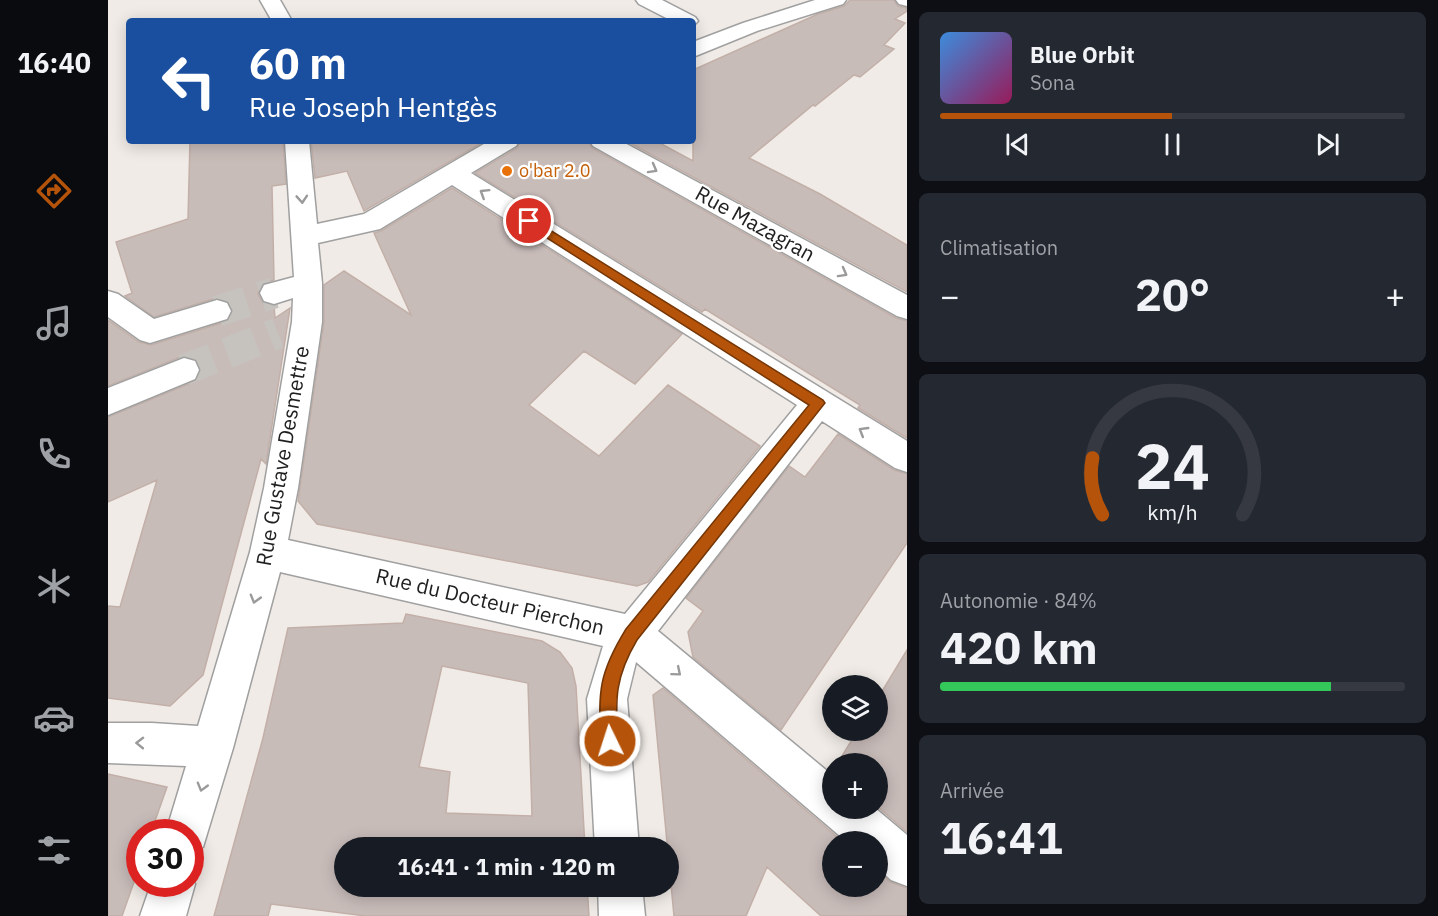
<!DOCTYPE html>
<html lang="fr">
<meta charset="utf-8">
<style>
body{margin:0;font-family:"IBM Plex Sans",sans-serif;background:#242831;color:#f1f3f6;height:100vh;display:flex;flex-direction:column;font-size:22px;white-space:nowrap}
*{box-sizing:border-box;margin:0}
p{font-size:20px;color:#9ea1a6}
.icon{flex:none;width:33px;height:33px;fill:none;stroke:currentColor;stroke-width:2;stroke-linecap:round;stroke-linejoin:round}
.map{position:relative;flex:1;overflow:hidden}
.sheet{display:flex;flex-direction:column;gap:12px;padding:12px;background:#0d0f14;width:531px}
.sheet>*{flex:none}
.hud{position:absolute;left:18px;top:18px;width:570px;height:126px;border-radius:6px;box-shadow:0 3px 15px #0003;background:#1a4fa0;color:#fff;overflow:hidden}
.buttons{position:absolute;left:714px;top:675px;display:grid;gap:12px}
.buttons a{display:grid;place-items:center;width:66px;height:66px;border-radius:50%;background:#171b24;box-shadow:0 3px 15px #0003;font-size:30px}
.speed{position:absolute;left:18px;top:819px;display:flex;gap:12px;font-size:30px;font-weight:700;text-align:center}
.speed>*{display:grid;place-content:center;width:78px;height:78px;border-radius:50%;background:#171b24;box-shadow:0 3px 15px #0003;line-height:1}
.speed .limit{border:9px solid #d22;background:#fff;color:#111}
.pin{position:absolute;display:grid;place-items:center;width:51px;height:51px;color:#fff;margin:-26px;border:3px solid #fff;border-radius:50%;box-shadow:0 2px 6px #0007}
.me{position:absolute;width:66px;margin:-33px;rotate:356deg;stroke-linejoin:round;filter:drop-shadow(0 0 4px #0008)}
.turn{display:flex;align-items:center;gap:21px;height:126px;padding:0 24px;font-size:27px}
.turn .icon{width:78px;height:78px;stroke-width:2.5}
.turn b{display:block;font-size:42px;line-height:51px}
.big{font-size:45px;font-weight:700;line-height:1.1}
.sheet .card{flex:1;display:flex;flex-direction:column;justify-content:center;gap:9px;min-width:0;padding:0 21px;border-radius:9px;background:#242831}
.sheet .dial{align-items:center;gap:0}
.dial svg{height:156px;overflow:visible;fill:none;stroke:#363941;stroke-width:7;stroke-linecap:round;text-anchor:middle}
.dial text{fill:#f1f3f6;stroke:none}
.song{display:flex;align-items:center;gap:18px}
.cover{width:72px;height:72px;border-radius:9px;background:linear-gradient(135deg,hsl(210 70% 55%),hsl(330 70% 35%))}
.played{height:6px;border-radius:3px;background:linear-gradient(90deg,#b45309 50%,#363941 50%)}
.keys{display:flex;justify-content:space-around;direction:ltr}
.heat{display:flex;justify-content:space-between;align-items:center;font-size:33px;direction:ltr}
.charge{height:9px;border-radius:4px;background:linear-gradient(90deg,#34c759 84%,#363941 0)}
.trip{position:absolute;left:226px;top:837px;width:345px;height:60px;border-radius:30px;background:#171b24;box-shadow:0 3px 15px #0003;font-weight:700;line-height:60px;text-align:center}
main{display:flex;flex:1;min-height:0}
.menu{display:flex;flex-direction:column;width:108px;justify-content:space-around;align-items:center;background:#090b0e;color:#9ea1a6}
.menu .icon{width:42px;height:42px}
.menu .active{color:#b45309}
.menu b{font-size:27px;color:#f1f3f6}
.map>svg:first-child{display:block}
</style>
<main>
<nav class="menu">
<b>16:40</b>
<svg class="icon active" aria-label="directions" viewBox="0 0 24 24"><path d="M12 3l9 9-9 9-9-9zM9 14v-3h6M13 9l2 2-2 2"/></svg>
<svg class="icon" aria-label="music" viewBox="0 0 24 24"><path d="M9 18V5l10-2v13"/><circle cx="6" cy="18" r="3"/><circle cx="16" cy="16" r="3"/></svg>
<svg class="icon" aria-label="phone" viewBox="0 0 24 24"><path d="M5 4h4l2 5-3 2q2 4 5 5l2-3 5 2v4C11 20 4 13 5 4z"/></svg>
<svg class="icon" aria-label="climate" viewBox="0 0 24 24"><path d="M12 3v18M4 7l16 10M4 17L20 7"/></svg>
<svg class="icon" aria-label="car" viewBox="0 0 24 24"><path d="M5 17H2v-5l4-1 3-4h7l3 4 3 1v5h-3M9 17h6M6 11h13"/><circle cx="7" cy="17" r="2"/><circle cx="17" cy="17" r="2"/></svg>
<svg class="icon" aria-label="filters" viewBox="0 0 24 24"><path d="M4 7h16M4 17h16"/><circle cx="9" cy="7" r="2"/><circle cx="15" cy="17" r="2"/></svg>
</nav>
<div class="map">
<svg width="799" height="916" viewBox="0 0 799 916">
<rect width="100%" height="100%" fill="#f0ebe6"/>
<path fill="#c8bcb9" stroke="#c2afa8" stroke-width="1.5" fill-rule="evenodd" d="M742,0h44l4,6 9,2v3l-12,8 10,4 -21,22 10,4 -34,28 -6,-2 -39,31 -2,-1 -64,53 71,36 87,51v47l-281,-151h30l37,20v-91l125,-56 26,-8z
M82,141h93l3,43 -14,2 2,94 -12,4 -4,10 5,9 11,3 1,12 15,-10 -24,156 -5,-5 -58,216 -33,31 -62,-8v-92l12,1 37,-127 -49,22v-85l88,-36 5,-12 -5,-10 -13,-3 -75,30v-66l31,22 12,3 77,-24 5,-9 -4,-10 -13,-4 -62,19 -29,-21 7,-3 -16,-51 72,-23z
M203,141h174l-121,70 -17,-40 -32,7z
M413,141h67l4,7 304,170 11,3v117l-49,-30 2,-3 -155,-96 -3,3 -227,-139 42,-25z
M344,188l230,146 -47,50 -51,-33 -55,54 70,51 69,-71 92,61 -112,136 -11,4 -320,-62 -19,-23 26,-179v-37l20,-14 67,44 -37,-82 7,-2z
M730,434l56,36 13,4v69l-126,187 -88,-73 -5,-25 15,-21 -17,-13 103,-132 16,11z
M298,614l136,27 18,11 12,16 4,18 9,162h-240v38h242l2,30h-223l-95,-12 -3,12h-54l49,-178 25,-110 115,-5zM334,666l86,17 4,133 -86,-3 4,-41 -31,-5z
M799,650v182l-29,-25v-43h-41l21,-34h20v-32z
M555,688l180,154h-11v44h46v-15l12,11 17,6v28h-86l-54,-49 -21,49h-72l-21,-221z
M0,774l59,13 -16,45h-11v33l-18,51h-14z"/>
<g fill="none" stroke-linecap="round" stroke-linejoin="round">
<path stroke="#c6c2be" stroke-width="31" stroke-dasharray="31 15" stroke-linecap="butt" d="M109,311l57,-18
M76,370l94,-37"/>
<g stroke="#a0a0a0" stroke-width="3">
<path id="minor" d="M152,0h20l12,21h-20z
M528,0h26l33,17 3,4 -5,5v-5h-21l-33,-17z
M707,0h31l-3,4 -86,27 -64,26v-15l50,-19z
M788,0h11v6l-8,-2z
M177,141h24l8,83 47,-10 125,-73h30l-3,5 -45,27 436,268v31l-12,-4 -73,-47 -164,210 174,144v33h43l32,27v51l-16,-6 -13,-12v-26h-31l-211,-180 -9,37 12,149h-44l-8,-149 16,-53 -323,-74 -47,176 -30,99 -13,6v-21h-24l20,-66 -78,-3v-40h44l46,3 52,-174 14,-64 28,-166 1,-24 -19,6 -10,-3 -4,-8 4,-8 30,-8zM344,185l345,220 -172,209 -337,-74 10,-52 24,-166v-39l-4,-40 62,-14z
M482,141h31l286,154v24l-10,-3 -304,-170z
M0,291l10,3 36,25 63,-19 10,3 4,8 -4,8 -77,24 -10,-3 -32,-23z
M76,358l11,3 4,9 -4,9 -87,36v-27z
M82,872l5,12 -9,32h-46l11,-32h39z
M490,886h44l3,30h-46z"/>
</g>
<use href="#minor" fill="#fff" fill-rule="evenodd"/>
</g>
<defs><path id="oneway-chevron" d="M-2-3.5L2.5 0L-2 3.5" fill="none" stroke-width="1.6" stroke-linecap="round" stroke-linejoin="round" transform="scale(1.5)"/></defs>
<g stroke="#9a9a9a">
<use href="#oneway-chevron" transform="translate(545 169) rotate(29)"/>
<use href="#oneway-chevron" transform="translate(376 193) rotate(-148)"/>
<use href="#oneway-chevron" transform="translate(194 199) rotate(86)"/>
<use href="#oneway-chevron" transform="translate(735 273) rotate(29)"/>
<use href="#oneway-chevron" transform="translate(755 431) rotate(-149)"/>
<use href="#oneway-chevron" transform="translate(147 599) rotate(106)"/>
<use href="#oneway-chevron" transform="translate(569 672) rotate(40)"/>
<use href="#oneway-chevron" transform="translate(32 743) rotate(-179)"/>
<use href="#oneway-chevron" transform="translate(94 787) rotate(106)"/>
</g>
<path fill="#b45309" stroke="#753606" stroke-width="1.5" d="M421,217l294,183 2,3 -188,237c-22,37 -22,59 -19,101l-2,6 -6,3 -6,-3 -3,-6c-3,-50 -2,-68 25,-112l183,-224 -284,-181v-6z"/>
<circle fill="#e8710a" stroke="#fff" stroke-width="2" cx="399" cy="171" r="6"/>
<g text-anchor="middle" stroke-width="4.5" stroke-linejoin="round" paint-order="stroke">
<g font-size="18" fill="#c56008" stroke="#fff" text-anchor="start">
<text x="411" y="177">o'bar 2.0</text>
</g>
<g font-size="21" fill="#1f1f1f" stroke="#fff">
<text transform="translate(647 224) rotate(29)" y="7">Rue Mazagran</text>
<text transform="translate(175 456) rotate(-80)" y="7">Rue Gustave Desmettre</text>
<text transform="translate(382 602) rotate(13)" y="7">Rue du Docteur Pierchon</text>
</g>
</g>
</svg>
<div class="buttons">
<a><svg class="icon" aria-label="layers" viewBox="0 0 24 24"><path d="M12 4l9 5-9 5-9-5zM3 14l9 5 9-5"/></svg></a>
<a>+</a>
<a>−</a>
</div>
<div class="speed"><div class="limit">30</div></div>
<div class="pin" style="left:421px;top:221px;background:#d93025"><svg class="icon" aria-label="arrive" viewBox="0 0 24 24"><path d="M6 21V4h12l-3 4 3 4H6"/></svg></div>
<svg class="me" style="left:502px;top:741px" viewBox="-20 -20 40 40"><circle r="17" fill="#b45309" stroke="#fff" stroke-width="3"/><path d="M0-11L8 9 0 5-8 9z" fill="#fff"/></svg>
<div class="trip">16:41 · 1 min · 120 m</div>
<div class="hud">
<div class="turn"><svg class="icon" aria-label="left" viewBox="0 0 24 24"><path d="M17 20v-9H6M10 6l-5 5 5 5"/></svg><div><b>60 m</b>Rue Joseph Hentgès</div></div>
</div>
</div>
<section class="sheet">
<div class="card">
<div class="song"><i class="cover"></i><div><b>Blue Orbit</b><p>Sona</p></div></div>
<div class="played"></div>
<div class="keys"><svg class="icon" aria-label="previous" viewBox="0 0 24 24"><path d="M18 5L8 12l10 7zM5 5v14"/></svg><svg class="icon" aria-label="pause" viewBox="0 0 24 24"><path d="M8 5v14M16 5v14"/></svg><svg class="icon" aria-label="next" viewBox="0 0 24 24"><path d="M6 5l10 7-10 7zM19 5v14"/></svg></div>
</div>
<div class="card"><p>Climatisation</p>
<div class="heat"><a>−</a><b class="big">20°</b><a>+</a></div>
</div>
<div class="card dial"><svg viewBox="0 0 100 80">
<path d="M14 69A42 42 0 1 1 86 69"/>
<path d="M14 69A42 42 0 0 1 9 40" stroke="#b45309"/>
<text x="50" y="56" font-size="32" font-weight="700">24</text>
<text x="50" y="72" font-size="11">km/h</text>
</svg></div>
<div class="card"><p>Autonomie · 84%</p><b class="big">420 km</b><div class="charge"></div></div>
<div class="card"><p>Arrivée</p><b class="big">16:41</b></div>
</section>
</main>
